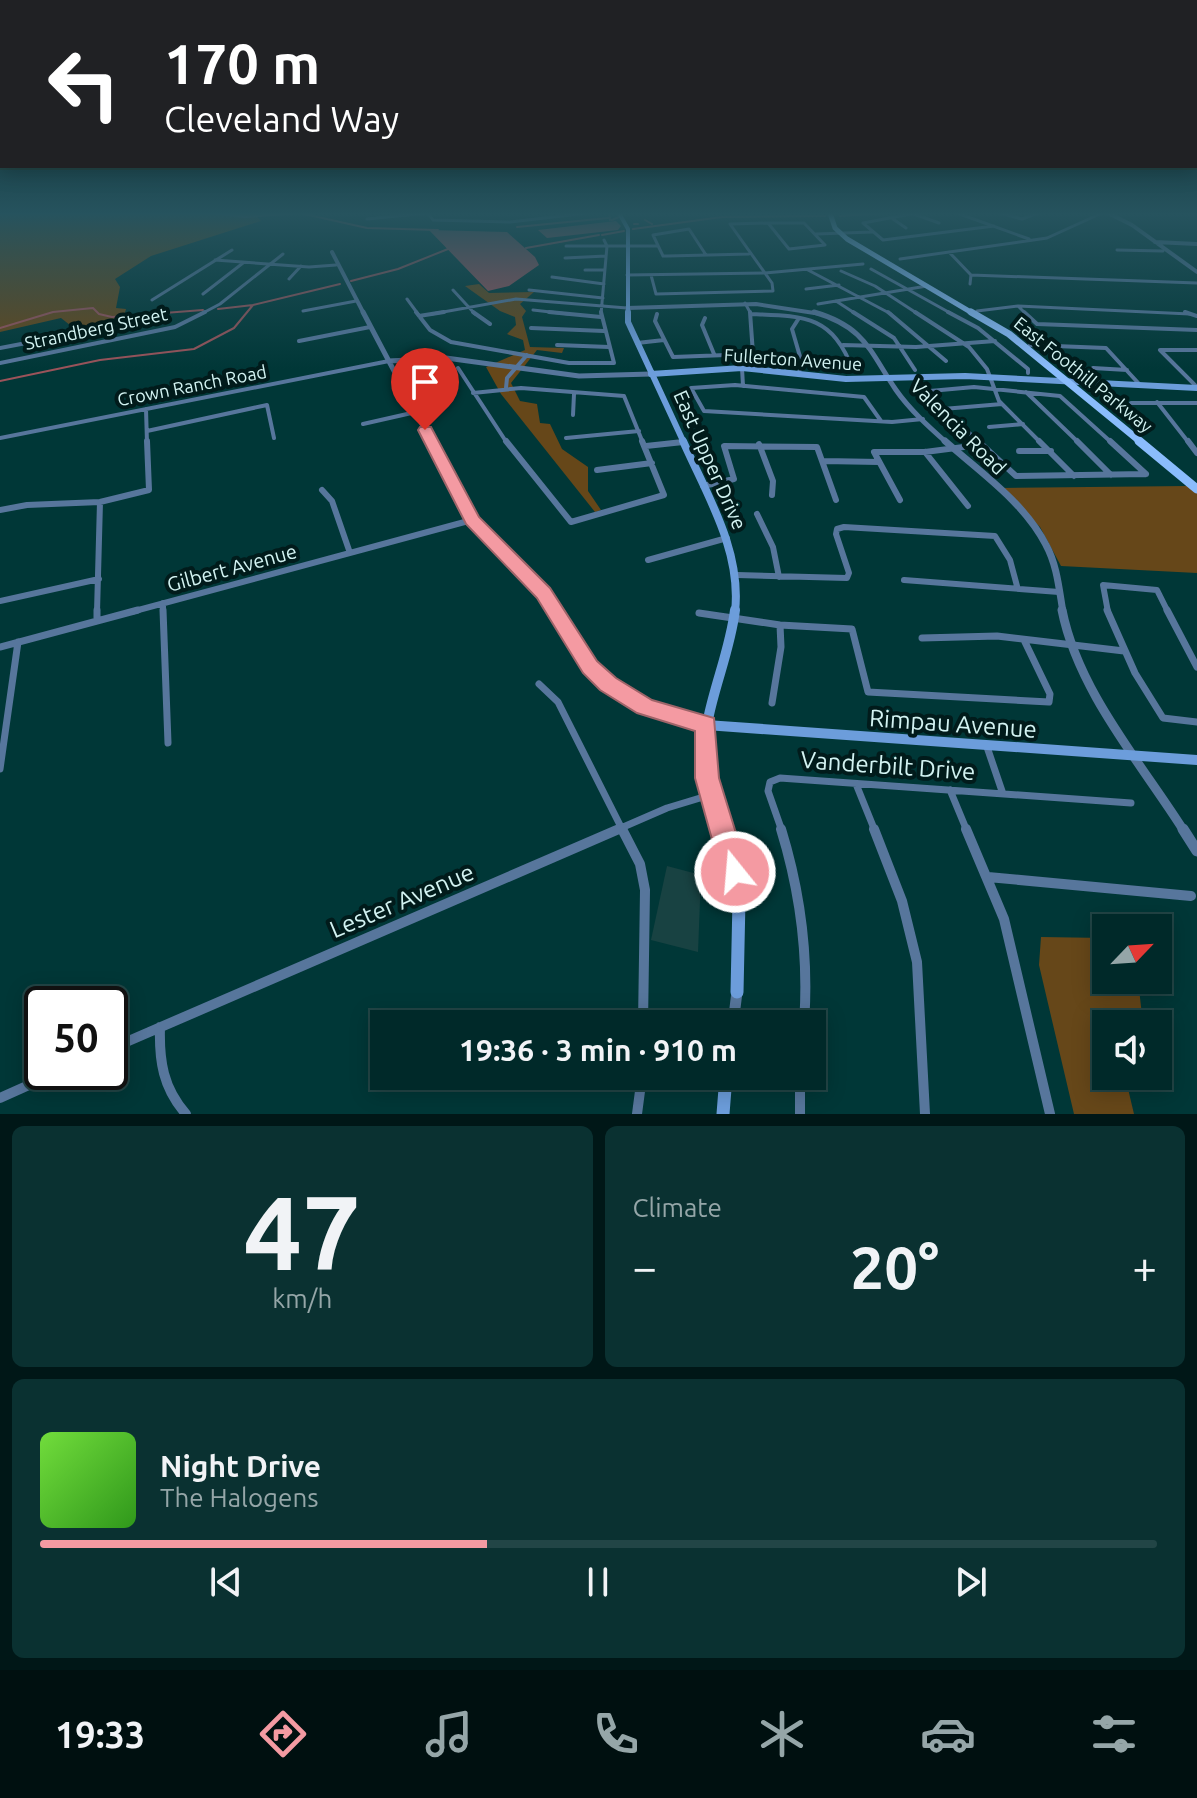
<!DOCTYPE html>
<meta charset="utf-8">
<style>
body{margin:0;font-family:Ubuntu,sans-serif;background:#0a3131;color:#f1f3f6;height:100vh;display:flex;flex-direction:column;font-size:30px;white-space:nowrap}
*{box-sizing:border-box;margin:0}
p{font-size:26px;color:#95a6a8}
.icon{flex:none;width:44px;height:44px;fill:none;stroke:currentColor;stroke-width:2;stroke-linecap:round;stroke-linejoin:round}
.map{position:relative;height:1114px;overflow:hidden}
.details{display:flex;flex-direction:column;gap:12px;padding:12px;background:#001717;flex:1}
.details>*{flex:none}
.top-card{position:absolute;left:0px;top:0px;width:1198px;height:168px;box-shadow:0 4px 20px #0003,0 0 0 2px #224546;background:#202124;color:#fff;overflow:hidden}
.needle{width:52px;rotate:65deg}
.tools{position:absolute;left:1092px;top:914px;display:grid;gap:16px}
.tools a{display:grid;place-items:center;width:80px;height:80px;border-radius:0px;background:#002929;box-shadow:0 4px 20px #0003,0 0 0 2px #224546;font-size:40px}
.speed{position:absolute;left:24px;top:986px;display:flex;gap:16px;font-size:40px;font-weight:700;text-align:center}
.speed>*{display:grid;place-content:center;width:104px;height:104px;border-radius:50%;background:#002929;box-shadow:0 4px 20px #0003,0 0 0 2px #224546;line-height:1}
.speed .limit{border:4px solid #111;border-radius:12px;background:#fff;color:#111}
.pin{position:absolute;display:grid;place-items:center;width:68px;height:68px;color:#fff;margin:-82px -34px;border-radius:50% 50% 50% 0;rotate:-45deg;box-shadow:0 0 8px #0007}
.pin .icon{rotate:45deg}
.me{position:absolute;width:88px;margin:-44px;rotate:343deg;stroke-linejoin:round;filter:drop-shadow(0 0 6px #0008)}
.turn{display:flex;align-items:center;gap:28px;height:168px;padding:0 32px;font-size:36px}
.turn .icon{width:104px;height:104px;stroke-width:2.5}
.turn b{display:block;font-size:56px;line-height:68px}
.big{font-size:60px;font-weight:700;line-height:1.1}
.details .tile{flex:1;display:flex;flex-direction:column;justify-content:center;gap:12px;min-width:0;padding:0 28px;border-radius:12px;background:#0a3131}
.details .dial{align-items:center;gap:0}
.dial b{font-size:104px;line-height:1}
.song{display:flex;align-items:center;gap:24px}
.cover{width:96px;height:96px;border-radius:12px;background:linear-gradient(135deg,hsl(100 70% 55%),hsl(110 70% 35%))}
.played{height:8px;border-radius:4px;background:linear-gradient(90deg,#f49aa2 40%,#224546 40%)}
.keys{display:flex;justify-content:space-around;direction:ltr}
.heat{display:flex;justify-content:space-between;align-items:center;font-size:44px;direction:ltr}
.details .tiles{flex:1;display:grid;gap:12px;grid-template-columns:1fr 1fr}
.tile:last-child{grid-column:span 2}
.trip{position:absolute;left:370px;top:1010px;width:456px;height:80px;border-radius:0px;background:#002929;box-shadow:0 4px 20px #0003,0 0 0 2px #224546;font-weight:700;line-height:80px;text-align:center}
.tab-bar{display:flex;height:128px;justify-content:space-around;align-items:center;background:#001010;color:#95a6a8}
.tab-bar .icon{width:56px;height:56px}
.tab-bar .active{color:#f49aa2}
.tab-bar b{font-size:36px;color:#f1f3f6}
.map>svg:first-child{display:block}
</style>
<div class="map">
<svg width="1197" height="1114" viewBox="0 0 1197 1114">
<rect width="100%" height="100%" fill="#003737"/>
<path fill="#184242" d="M667,866l34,9 -3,77 -47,-12z"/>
<path fill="#664719" d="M0,213h262l-6,2 5,6 -110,35 -36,23 5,8 -4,21 10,1 -2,7 -49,13 -14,-11 -61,14z
M479,284l10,9 45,-1 -14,12 6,7 -4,6 8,30 34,1 -2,5 -25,-3 -26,33 9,18 17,3 3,19 10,1 12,25 26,18v24l13,19 -6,2 -94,-118 -15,-27 39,-17 -2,-10 -16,-6 9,-9 -1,-8 -15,-6 -35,-25z
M1188,486l9,6v81l-136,-7 -21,-39 -40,-39z
M1041,937l65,1v42h32l4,35 -13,9h-23v52h19l9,38h-60l-35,-149z"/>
<path fill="#9b535a" d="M616,221l5,5 -3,4 -71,8 -9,-8z
M429,230l78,2 28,25 4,8 -30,21 -21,5z"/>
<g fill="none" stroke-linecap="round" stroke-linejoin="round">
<path stroke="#9b535a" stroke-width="2" d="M213,213l32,4 55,-4 67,15 71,2
M609,213l1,7
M840,216l42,-3
M612,220l7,-3
M645,220l7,4
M634,224h4
M517,227l91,-9
M633,229l89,-12 103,-1
M602,235l22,-4
M526,248l73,-13
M351,281l47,-12 50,-20
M218,309l35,-4
M0,328l53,-16 40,-4 6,6 13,3 91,-7
M0,381l100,-21 94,-11 40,-21 19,-23 87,-21"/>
<path stroke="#57769c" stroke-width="3" d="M428,213l5,7 77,2 77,-9
M957,213l72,26
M1000,213l22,6 16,-6
M914,214l25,9
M367,219l60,-6
M893,219l13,9
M768,223h36l21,22 -36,4z
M863,223l20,17 111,-14
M863,223l53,-10
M816,234l56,-2
M566,246h91
M1117,250l46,1
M949,252l22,23 -1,9
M706,255l-17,-26 -36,6 10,21h4l82,-2
M565,258l41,-2
M900,259l147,-21 55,-25
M215,260l94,7 27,-2
M871,269l81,45
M585,270h20
M808,270l83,44
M841,271l34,15 43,28
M627,275l138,-2 98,-9
M651,275l5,19 117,-3 -1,-8 -42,-59 38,-1
M971,275l226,8
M552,277l52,7
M289,279l12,-13
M806,289l33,-4
M453,290l22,24
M529,290l74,8
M203,294l40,-31
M407,299l11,15
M152,300l80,-50
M836,301l20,13
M745,303l6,11
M818,304l109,-18
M1018,306l8,8
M533,310l35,4
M303,311l53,-10
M977,311l41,-5 172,8
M201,314l19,-10 63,-50
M432,314l84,-15 111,9
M601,314l6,-68 -3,-6"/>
<path stroke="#57769c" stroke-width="4" d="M416,312l14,18 21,12 118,21h45l-13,-51
M473,312l17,12
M549,312l52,5
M853,312l41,26 21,32
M888,312l58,49
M915,312l54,35 18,22 12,32 42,42
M948,312l30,16 50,41v4
M1024,312l13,12 160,6
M1185,312l12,4
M657,314l-2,7 18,36 80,-3 -3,-42
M751,314c54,2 81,1 102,56
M419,316l25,-4
M705,318l-3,7 12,29
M799,318l-7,11 9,31 -2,14
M531,328l73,3
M299,341l71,-14
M637,343l27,-3
M557,345l52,2
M843,345l73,2 79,-6
M1030,345l76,3 35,38
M0,348l42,-8
M1160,350l37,37
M1160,350h37
M0,363l175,-36 30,-15
M458,368l49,75
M742,368l1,18
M1093,368l34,2
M506,388l1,-10 20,-23
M919,392l55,-5 86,9 52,47
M1026,392l53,51
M473,393l48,-5 103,8 19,47
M1157,402l32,41
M1131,403h66
M146,409l1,34
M943,409l37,34
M943,409l59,-5
M573,415l1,-21
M881,421l-17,-24 -129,-12 -44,3 13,23 188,11 31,-3
M363,424l53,-12
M989,427l34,-3
M147,431l120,-26 7,33
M0,438l389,-77
M566,438l73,-7
M670,443l13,-1"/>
<path stroke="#57769c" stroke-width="6" d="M506,441l65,81 93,-27 -22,-54
M978,441l38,35 130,-2
M1039,441l35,35
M1077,441l34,34
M1110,441l36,33
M1188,441l9,12
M759,444l14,37 -1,14
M646,446l37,-4
M1019,451h32
M925,452l43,54
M824,461l55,1
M597,470l55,-7
M703,486l31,-7 -10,-33 93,1 19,53
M322,490l10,11 18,52
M900,500l-26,-48h51l54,-7
M0,510l27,-5 73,-3 49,-12 -2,-49
M757,514l16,33 6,30
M648,560l79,-22
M737,575l110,3 2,-5 -13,-39 1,-5 7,-2 151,9 15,24 7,26
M904,580l155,12
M0,601l99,-22
M163,603v9
M97,612l3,-110
M131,612l341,-92
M1108,612l-5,-27 54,5 11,22"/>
<path stroke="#57769c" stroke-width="7" d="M163,610l5,133
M1107,610l28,63 28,45 34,4
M1167,610l30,57
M699,613l81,12 72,4 16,63 181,10 1,-8 -26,-54
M97,621v-11
M922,638l75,-2 127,15
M0,647l138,-37
M539,684l19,18 65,129
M772,703l9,-56 -1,-22
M987,747l16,47
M0,769l18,-127
M856,784l19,47
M950,790l17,41
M614,831l53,-23 43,-13
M782,831l-14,-40 2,-9 10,-4 351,25"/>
<path stroke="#57769c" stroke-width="10" d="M622,829l18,35 5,26 -2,134
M781,829c20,65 28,127 23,195
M874,829l28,72 15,61 8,152
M966,829l38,90 46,195
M988,877l203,19
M160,1027c-1,34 3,61 26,87
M110,1049l509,-220
M800,1076v38
M0,1098l58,-26
M637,1114l5,-38"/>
<path stroke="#57769c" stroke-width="4" d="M1108,213l24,12 65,47
M1155,242l42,2
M332,252l32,62
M627,308l129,-4 65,10"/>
<path stroke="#57769c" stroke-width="5" d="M363,312l69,131
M814,312c51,15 55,38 82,78 14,20 33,37 51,53
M389,361l57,-3 133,18 72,-2"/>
<path stroke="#57769c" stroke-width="7" d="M431,441l41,79 72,73 11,19
M945,441c35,31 79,61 101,104 11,20 13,44 17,67"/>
<path stroke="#57769c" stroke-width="9" d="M554,610c46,78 66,90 152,115
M1062,610c16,81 79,153 122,221"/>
<path stroke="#57769c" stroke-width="11" d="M1183,829l14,22
M733,1024l4,-32"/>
<path stroke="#6c9ddb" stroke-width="4" d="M619,213l9,16v85"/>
<path stroke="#6c9ddb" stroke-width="6" d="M628,312v10l56,121
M651,374l91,-6 104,11 119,-3 232,12"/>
<path stroke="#6c9ddb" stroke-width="8" d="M683,441c24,54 59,110 52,171"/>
<path stroke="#6c9ddb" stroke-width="10" d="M706,725l491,35
M722,831c-9,-24 -18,-48 -18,-74 0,-51 25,-97 31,-147"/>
<path stroke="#6c9ddb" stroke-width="13" d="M721,829l18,71 -2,92
M723,1114l3,-38"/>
<path stroke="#8abcfc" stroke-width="5" d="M830,213l5,15 12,11 127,75"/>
<path stroke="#8abcfc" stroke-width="7" d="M971,312l38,22 133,109"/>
<path stroke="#8abcfc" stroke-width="9" d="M1139,441l58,48"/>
</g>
<linearGradient id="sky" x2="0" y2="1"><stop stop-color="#001e1e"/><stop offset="0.58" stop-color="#26535e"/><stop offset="1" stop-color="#26535e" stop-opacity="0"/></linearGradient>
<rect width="1197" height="369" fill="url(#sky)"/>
<path fill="#f49aa2" stroke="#9f6469" stroke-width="2" d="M420,427h11l48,90 71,71 47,73 19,17 36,22 62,18 5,60 29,94 -4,9 -9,4 -10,-4 -4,-9 -26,-94v-47l-58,-18 -37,-23 -17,-17 -46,-75 -71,-74 -48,-94z"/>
<g text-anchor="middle" stroke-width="8" stroke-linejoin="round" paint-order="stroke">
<g font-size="18" fill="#d3f3f2" stroke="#011b1b">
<text transform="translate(96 329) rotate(-12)" y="6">Strandberg Street</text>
<text transform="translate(793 360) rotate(4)" y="6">Fullerton Avenue</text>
<text transform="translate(1083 375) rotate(39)" y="6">East Foothill Parkway</text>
<text transform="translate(192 386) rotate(-11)" y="6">Crown Ranch Road</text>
</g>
<g font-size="20" fill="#d3f3f2" stroke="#011b1b">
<text transform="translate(958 427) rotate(45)" y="7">Valencia Road</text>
<text transform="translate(710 460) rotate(66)" y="7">East Upper Drive</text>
<text transform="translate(232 568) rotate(-15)" y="7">Gilbert Avenue</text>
</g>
<g font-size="24" fill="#d3f3f2" stroke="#011b1b">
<text transform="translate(953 724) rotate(4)" y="8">Rimpau Avenue</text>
<text transform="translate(888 766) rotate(4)" y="8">Vanderbilt Drive</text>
<text transform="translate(402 901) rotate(-23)" y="8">Lester Avenue</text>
</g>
</g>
</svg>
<div class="tools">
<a><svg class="needle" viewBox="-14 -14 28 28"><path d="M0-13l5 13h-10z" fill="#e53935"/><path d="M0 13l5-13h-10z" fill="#95a6a8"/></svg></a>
<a><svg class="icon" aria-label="sound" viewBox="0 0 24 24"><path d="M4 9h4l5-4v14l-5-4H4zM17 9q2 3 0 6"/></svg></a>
</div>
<div class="speed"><div class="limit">50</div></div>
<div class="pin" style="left:425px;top:430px;background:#d93025"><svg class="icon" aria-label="arrive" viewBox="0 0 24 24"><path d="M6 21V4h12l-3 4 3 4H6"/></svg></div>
<svg class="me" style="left:735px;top:872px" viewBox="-20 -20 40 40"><circle r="17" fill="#f49aa2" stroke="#fff" stroke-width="3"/><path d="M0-11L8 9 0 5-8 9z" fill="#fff"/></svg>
<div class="trip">19:36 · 3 min · 910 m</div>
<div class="top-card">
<div class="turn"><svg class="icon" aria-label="left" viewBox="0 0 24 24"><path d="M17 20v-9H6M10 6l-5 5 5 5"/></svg><div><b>170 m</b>Cleveland Way</div></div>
</div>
</div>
<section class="details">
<div class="tiles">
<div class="tile dial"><b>47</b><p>km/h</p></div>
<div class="tile"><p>Climate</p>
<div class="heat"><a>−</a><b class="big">20°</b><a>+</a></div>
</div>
<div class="tile">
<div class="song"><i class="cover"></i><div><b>Night Drive</b><p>The Halogens</p></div></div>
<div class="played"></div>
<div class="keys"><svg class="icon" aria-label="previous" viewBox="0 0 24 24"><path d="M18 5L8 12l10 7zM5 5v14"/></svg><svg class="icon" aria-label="pause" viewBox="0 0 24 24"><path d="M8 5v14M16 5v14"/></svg><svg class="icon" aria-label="next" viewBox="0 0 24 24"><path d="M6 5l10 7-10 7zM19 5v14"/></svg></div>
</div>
</div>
</section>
<nav class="tab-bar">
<b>19:33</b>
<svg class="icon active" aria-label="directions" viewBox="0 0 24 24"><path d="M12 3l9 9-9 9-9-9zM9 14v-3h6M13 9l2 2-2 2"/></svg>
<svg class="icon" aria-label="music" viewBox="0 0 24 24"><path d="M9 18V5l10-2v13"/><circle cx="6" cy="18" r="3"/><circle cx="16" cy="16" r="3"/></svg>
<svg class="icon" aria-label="phone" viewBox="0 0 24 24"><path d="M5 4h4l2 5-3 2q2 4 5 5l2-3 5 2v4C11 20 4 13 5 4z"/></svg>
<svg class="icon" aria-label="climate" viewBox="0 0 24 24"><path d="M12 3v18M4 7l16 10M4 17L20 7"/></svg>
<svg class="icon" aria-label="car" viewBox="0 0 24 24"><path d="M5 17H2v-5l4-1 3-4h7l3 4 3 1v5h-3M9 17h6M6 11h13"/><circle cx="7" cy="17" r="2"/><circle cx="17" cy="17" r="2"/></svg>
<svg class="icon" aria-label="filters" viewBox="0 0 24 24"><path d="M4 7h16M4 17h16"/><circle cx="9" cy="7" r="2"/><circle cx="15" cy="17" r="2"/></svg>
</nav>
